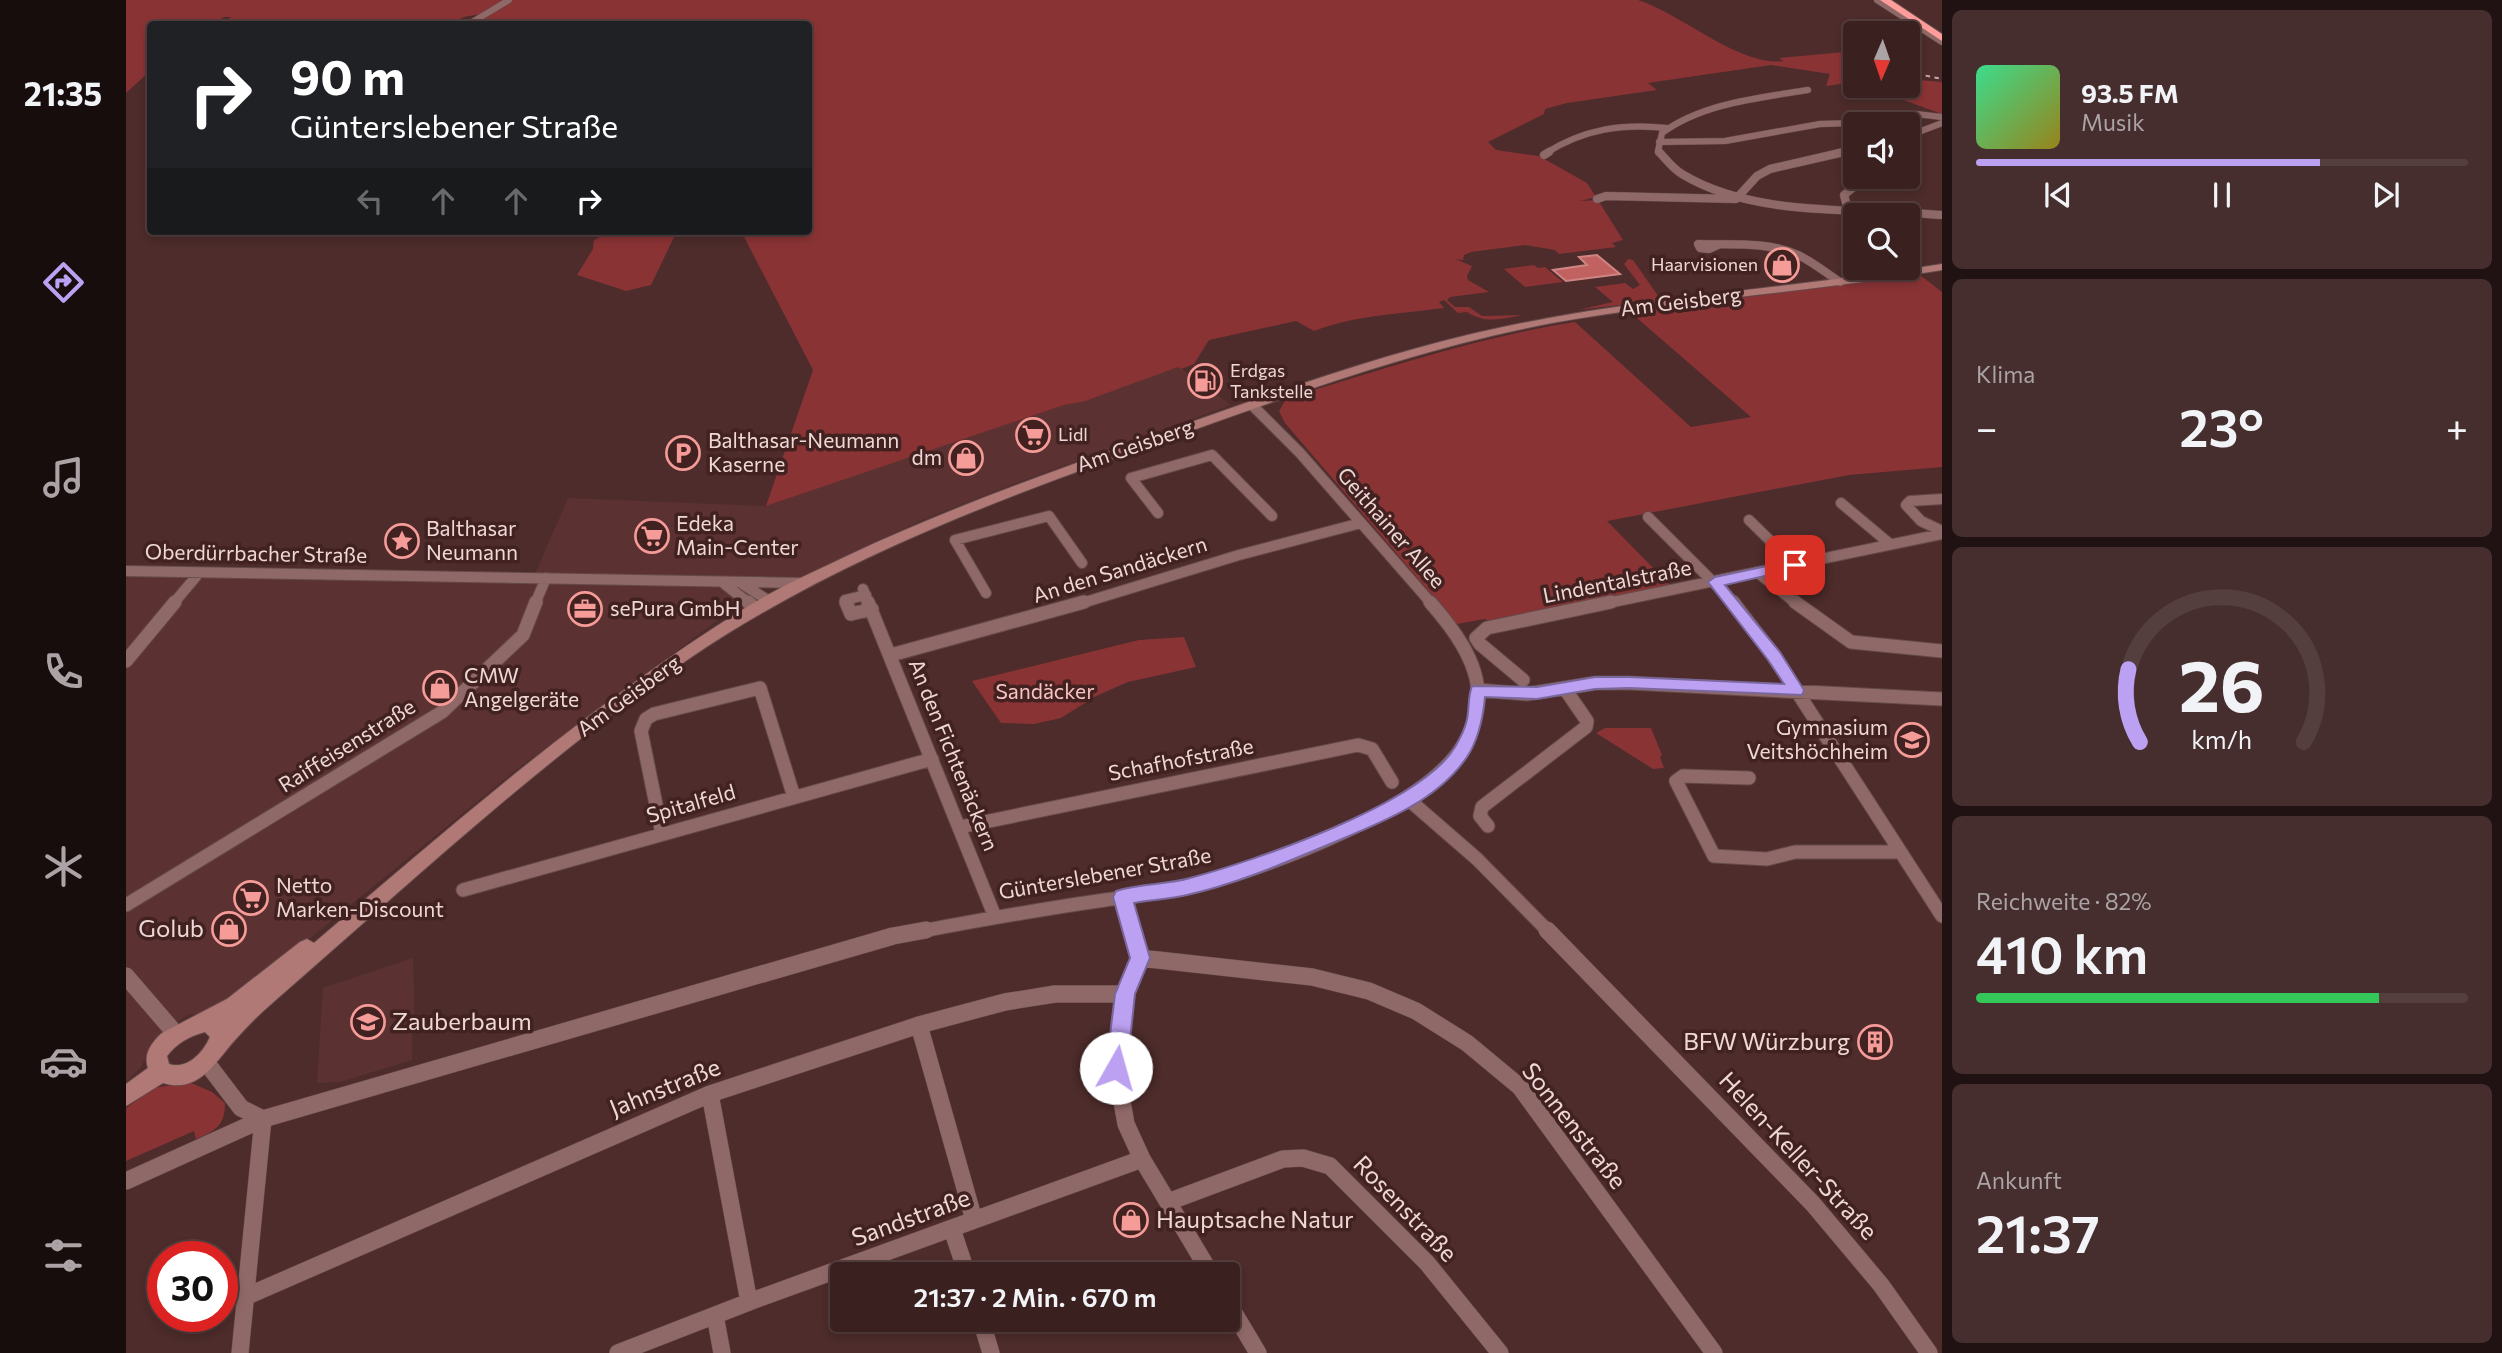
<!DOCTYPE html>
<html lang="de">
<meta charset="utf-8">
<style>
body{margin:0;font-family:Commissioner,sans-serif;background:#452e2d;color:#f1f3f6;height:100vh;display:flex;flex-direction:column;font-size:26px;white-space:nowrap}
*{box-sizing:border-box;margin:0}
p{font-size:23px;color:#aba3a5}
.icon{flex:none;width:38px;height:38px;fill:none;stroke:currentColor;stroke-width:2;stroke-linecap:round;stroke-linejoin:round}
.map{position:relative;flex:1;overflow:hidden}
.drawer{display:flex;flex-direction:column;gap:10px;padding:10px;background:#201212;width:560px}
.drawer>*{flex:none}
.top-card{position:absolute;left:21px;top:21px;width:665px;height:214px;border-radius:7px;box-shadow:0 4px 10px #0003,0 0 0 2px #543e3e;background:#202124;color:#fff;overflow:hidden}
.needle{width:46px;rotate:182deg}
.fabs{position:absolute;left:1717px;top:21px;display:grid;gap:14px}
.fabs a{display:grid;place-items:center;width:77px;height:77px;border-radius:7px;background:#3a2120;box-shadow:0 4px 10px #0003,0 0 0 2px #543e3e;font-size:35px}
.speed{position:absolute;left:21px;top:1241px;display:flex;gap:14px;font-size:35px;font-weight:700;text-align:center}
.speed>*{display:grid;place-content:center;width:91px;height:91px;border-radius:50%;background:#3a2120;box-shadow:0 4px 10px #0003,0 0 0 2px #543e3e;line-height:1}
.speed .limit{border:10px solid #d22;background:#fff;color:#111}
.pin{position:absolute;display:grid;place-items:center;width:60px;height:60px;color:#fff;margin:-30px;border-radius:14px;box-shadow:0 4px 10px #0006}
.me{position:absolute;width:77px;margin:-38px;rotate:7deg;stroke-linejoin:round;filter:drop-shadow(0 0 5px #0008)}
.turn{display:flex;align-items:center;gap:24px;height:147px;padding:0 28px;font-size:32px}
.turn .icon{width:91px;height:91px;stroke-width:2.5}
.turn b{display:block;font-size:49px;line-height:60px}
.lanes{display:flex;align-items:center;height:66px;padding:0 28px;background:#0003;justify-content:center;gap:35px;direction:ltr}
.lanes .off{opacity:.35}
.big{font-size:52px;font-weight:600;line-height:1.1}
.drawer .card{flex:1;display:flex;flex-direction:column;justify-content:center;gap:10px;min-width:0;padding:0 24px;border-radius:10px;background:#452e2d}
.drawer .dial{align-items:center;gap:0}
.dial svg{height:182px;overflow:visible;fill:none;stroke:#543e3e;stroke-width:7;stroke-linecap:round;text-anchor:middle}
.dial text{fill:#f1f3f6;stroke:none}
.song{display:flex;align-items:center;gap:21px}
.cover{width:84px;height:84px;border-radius:10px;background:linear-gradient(135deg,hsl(150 70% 55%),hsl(50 70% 35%))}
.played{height:7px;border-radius:4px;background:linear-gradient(90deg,#bca0f2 70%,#543e3e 70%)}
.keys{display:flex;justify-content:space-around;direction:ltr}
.heat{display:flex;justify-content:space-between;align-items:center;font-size:38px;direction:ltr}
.charge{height:10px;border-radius:5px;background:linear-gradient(90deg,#34c759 82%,#543e3e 0)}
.trip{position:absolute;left:704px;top:1262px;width:410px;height:70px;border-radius:7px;background:#3a2120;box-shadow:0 4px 10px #0003,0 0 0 2px #543e3e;font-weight:600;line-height:70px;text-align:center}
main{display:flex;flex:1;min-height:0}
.menu{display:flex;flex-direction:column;width:126px;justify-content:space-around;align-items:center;background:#170d0d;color:#aba3a5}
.menu .icon{width:49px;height:49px}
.menu .on{color:#bca0f2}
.menu b{font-size:32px;color:#f1f3f6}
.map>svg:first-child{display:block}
</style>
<main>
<nav class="menu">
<b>21:35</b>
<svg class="icon on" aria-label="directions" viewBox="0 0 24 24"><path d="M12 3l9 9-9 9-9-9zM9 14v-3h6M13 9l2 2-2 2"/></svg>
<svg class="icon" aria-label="music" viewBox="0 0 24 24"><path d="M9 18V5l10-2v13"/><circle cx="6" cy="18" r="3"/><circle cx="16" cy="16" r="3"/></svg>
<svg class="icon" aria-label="phone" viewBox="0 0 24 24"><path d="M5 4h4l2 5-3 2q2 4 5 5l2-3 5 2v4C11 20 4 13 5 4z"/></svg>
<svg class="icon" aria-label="climate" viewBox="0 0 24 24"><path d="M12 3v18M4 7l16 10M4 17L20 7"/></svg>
<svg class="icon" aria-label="car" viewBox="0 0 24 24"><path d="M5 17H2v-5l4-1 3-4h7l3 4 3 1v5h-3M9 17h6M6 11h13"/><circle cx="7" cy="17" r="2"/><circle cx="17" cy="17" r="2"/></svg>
<svg class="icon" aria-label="filters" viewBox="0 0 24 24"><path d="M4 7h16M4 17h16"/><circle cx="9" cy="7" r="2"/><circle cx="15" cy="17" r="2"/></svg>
</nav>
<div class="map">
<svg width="1816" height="1353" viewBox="0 0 1816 1353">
<rect width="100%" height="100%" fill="#4d2c2b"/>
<path fill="#5b3231" d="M1052,366l53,39 -215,78 -96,38 -120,56 -265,-3 33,-76 198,8z
M0,575l589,8 26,20 -224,166 -297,243 -33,3 -33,25 -13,27 -15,15z
M287,958l2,75 -3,1v26l-72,22 -23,1 6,-95z"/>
<path fill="#8a3335" d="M0,0h1512c42,13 102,67 145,61l-4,-3 76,-7v31l-29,4 4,-12 -59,-9 -123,18 9,7 -90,13 -22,6 -1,5 -56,28 8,8 43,6 48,27 9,14 -16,4 18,-1 25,40 -11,3 4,4 -57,7 -4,-4 -30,-5 -54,7 -7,3 -1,5 -8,-1 17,7 -5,10 1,4 21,12 -39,5 -3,3 8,7h14l13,9 41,-1c-21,4 -38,9 -56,-3l-9,1 -14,-13 -5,2 5,6c-44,6 -89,7 -130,23l-18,-10 -87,19 -15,24 -13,5 -3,-2 -93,34 -21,4 -298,101 47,-136 -72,-139h67v-207h-339l22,-12 -27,5 -16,7h-226l9,-7h-7l-11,7h-63v47l-24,22z
M1782,79l34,3v32l-77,-28h43z
M486,231h65l-26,54 -25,6 -49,-16 16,-26 1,-9z
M1502,259l5,1 28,40 -83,10 35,-8 -18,-15 30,-4 8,6 7,-4 -16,-21z
M1408,265l4,3 7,-1 18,15 -38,5 -21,-18z
M1794,275l22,17v175l-93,8 -242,46 64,65 -180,37 -6,-4 -28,5 -172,-201 -6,-12 7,-12 18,-6c88,-27 185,-58 271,-71l116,105 60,-10 -121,-105z
M1058,637l12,30 -68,15 -32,14 -35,22 -27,6 -33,-1 -29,-42 167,-41z
M1479,728h46l11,27 -2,2 4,11 -11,1 -57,-36z
M63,1082l23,10 13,11c0,23 -10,28 -29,36l-2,-8 -68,30v-53l28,-20z"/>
<path fill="#c16261" stroke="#ce8584" stroke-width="2" d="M1471,255l23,19 -54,7 -13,-11 34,-5 -8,-8z"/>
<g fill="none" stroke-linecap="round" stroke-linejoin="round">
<g stroke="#664a4a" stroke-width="7">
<path id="street-far4" d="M1751,0l65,42
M343,24l40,-24
M1782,136l34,-13
M1533,142l66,-1 95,-17 34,-1 62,-9 26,3
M1420,153c38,-24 77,-30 121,-25
M1534,153l-2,-2 4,-18c41,-30 97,-35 146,-43
M1710,153l19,-4"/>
</g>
<g stroke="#664a4a" stroke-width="9">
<path id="street-far3" d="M1533,152c7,7 14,17 23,22 72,44 178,34 260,41
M1418,155l5,-3
M1471,199l9,-3 130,3 21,-23 13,-7 74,-17
M1722,210l-4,-15 16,-13
M1592,245l-9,4 -9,-1 -2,-4c32,1 69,-3 100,11 15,7 28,18 42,27"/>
</g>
<g stroke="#664a4a" stroke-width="12">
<path id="street-far2" d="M1126,405l48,48 132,151
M1816,499l-32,2 -4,4 15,16 21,10
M1715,503l49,41
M1032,513l-27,-35 81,-23 60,61
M1522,517l87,87
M1623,520l46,45
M0,571l676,12
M1631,572l40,32
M596,582l28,22
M615,583l28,18
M737,589l6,15
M860,593l-31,-53 94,-24 33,47
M47,604l26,-31
M409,604l11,-26
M721,604l-2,-4 21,-5
M953,604l160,-49 122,-32
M1477,604l339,-70"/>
</g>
<g stroke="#664a4a" stroke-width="15">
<path id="street-far1" d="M622,602l8,7
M720,602l5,12 21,-5
M742,602l127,315
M1607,602l41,54 168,260
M1669,602l56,40 91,9
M765,655l193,-53
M0,661l49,-59
M1397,680l-43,-36 -4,-6 11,-10 124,-26
M1352,690l49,4 69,-11h33l313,16
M1623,778l-66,-2 -7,5 38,75 53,3 28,-7h105
M1282,799l69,60 72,73
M1362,826l-8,-10 2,-9 104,-80 1,-6 -22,-32
M834,827l398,-82 14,4 20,33
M536,834l-21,-103 5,-12 8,-5 106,-26 34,109
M337,890l469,-131
M997,896l10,36
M0,905l316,-193 81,-77 13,-33
M791,932c63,-12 125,-23 188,-32 34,-5 67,-8 100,-17 71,-18 207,-71 252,-129 13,-16 22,-38 21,-59 0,-34 -26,-68 -48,-93"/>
</g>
<g stroke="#664a4a" stroke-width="18">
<path id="street" d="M1006,930l8,28 -15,36 -9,74 10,56 16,35 69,115
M1421,930l266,274 68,81 48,68
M1014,958l172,19 57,14 47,20 51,32 53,44 194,266
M0,976l49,57
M793,1025l55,195
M80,1062l35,46 22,11
M584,1094l39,208
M0,1181l137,-62 630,-183 33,-6
M1042,1202l115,-43 20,-1 27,8 97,97 73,90
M826,1229l15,45
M119,1297l465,-203 209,-69 86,-23 50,-8h70
M1101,1301l31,52
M589,1315l7,38
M855,1320l10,33
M114,1353l23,-234
M492,1353l131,-51 393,-143"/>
</g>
<g stroke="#664a4a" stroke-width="2">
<path id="secondary" d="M1816,264v6c-129,22 -261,30 -390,53 -126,24 -247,67 -367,110 -172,61 -343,122 -495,225 -150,103 -283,228 -420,347 -13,11 -24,23 -36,36 -19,22 -36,53 -71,42l-37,23v-22l22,-16c-5,-14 4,-26 14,-35l65,-34 73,-57 7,-3 7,4c138,-118 274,-237 428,-333 33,-21 69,-37 105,-54 95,-45 195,-81 294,-116 119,-42 239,-87 362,-113 145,-31 293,-39 439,-63zM79,1032l5,5c-7,16 -23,33 -41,27l-2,-8c9,-12 22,-20 38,-24z"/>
</g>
<g stroke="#664a4a" stroke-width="2">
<path id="highway" d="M1754,0h11l51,34v7z"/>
</g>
<use href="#street-far4" stroke="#8f6967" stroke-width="6"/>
<use href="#street-far3" stroke="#8f6967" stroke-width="8"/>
<use href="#street-far2" stroke="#8f6967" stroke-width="10"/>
<use href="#street-far1" stroke="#8f6967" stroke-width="13"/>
<use href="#street" stroke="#8f6967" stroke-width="17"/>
<use href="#secondary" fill="#b17976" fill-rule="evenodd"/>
<use href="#highway" fill="#ff9d9a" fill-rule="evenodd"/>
<path stroke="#c3aaa8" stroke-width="2" stroke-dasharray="4.5 4.5" stroke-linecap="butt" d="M1782,72l34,7"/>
</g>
<path fill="#bca0f2" stroke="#7a689d" stroke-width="2" d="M1669,560l5,1 2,4 -2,3 -75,17 55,67 24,38 -2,5 -173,-7 -34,1 -58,10 -52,-2c-2,21 -6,42 -18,60 -33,49 -98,70 -149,92 -43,18 -86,36 -131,46 -17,4 -35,5 -53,8l16,55 -15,36 -8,74 -3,7 -8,3 -7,-3 -3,-7 9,-74 15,-36 -17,-61 3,-6c24,-8 50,-6 74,-13 64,-17 231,-74 265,-131 4,-7 9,-16 11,-24 4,-12 1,-25 6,-37l65,1 58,-10h34l155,7 -16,-24 -60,-78 7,-5z"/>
<defs>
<g id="shop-ring" transform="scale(1.75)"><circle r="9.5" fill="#422221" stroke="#f59b98" stroke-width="1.5"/><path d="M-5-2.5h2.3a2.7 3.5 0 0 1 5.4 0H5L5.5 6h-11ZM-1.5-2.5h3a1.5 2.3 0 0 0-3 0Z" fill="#f59b98"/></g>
<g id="fuel-ring" transform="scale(1.75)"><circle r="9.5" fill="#422221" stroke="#f59b98" stroke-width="1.5"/><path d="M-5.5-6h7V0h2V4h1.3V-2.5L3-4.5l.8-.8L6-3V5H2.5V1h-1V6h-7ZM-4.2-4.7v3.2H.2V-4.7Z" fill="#f59b98"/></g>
<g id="supermarket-ring" transform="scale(1.75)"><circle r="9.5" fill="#422221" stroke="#f59b98" stroke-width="1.5"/><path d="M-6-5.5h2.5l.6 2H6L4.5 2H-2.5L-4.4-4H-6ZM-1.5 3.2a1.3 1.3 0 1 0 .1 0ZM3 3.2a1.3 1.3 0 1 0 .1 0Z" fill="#f59b98"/></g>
<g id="parking-ring" transform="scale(1.75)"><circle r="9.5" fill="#422221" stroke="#f59b98" stroke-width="1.5"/><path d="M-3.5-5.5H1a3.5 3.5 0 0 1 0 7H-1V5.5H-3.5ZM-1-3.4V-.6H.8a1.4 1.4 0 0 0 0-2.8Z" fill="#f59b98"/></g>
<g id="sight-ring" transform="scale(1.75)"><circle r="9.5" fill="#422221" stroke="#f59b98" stroke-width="1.5"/><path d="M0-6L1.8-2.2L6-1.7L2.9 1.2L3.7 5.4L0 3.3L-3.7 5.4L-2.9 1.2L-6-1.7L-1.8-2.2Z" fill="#f59b98"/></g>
<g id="office-ring" transform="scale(1.75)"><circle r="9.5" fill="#422221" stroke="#f59b98" stroke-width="1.5"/><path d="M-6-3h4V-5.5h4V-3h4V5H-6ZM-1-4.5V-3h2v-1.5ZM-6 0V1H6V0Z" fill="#f59b98"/></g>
<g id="school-ring" transform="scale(1.75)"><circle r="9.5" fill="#422221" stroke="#f59b98" stroke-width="1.5"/><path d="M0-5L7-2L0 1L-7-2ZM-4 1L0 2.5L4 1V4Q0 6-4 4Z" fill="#f59b98"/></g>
<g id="building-ring" transform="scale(1.75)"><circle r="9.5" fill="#422221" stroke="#f59b98" stroke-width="1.5"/><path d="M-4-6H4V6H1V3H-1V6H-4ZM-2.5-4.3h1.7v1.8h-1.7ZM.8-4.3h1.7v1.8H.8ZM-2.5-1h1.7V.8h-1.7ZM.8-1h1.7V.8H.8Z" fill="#f59b98"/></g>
</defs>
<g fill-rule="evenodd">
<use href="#shop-ring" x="1656" y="265"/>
<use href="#fuel-ring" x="1079" y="381"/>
<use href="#supermarket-ring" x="907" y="435"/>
<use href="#parking-ring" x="557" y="453"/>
<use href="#shop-ring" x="840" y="458"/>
<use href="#supermarket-ring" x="526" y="536"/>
<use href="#sight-ring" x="276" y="541"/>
<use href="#office-ring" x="459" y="609"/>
<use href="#shop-ring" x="314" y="688"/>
<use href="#school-ring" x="1786" y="740"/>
<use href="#supermarket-ring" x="125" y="898"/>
<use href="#shop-ring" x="103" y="929"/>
<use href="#school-ring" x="242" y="1022"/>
<use href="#building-ring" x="1749" y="1042"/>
<use href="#shop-ring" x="1005" y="1220"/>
</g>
<g text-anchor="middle" stroke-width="7" stroke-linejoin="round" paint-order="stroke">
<g font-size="18" fill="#eed8d6" stroke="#422221" text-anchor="start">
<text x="1632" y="271" text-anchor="end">Haarvisionen</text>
<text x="1104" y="377">Erdgas<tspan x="1104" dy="21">Tankstelle</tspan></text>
<text x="932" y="441">Lidl</text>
</g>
<g font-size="21" fill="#eed8d6" stroke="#422221">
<text transform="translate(1555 302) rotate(-7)" y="7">Am Geisberg</text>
<text transform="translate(1009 446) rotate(-19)" y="7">Am Geisberg</text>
<text transform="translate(1265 528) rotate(49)" y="7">Geithainer Allee</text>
<text transform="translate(130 554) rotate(1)" y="7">Oberdürrbacher Straße</text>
<text transform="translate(994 570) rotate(-17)" y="7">An den Sandäckern</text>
<text transform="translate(1491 582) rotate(-11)" y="7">Lindentalstraße</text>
<text transform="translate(503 696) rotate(-36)" y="7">Am Geisberg</text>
<text transform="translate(221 746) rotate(-32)" y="7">Raiffeisenstraße</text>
<text transform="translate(827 755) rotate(68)" y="7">An den Fichtenäckern</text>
<text transform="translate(1055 760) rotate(-11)" y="7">Schafhofstraße</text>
<text transform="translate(565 804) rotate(-16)" y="7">Spitalfeld</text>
<text transform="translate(979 874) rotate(-10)" y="7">Günterslebener Straße</text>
</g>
<g font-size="21" fill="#eed8d6" stroke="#422221" text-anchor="start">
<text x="582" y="448">Balthasar-Neumann<tspan x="582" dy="24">Kaserne</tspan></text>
<text x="816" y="465" text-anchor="end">dm</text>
<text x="550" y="531">Edeka<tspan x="550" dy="24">Main-Center</tspan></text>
<text x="300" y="536">Balthasar<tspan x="300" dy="24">Neumann</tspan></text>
<text x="484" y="616">sePura GmbH</text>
<text x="338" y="683">CMW<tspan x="338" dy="24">Angelgeräte</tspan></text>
<text x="1762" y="735" text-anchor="end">Gymnasium<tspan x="1762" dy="24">Veitshöchheim</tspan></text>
<text x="150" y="893">Netto<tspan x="150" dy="24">Marken-Discount</tspan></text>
</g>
<g font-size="21" fill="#f8c3c0" stroke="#422221">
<text x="919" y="699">Sandäcker</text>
</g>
<g font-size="24" fill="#eed8d6" stroke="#422221" text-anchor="end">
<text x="78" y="937">Golub</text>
<text x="266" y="1030" text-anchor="start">Zauberbaum</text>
<text x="1724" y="1050">BFW Würzburg</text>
<text x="1030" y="1228" text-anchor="start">Hauptsache Natur</text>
</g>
<g font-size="24" fill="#eed8d6" stroke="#422221">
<text transform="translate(539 1088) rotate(-22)" y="8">Jahnstraße</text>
<text transform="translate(1448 1126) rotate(52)" y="8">Sonnenstraße</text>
<text transform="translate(1672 1156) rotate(47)" y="8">Helen-Keller-Straße</text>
<text transform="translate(1279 1209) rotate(46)" y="8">Rosenstraße</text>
<text transform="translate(785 1218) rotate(-20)" y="8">Sandstraße</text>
</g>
</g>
</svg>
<div class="fabs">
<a><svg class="needle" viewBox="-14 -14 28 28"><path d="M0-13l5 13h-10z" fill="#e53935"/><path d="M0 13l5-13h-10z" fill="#aba3a5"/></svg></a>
<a><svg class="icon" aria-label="sound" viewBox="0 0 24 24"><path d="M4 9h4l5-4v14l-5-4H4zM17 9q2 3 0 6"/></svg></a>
<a><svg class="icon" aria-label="search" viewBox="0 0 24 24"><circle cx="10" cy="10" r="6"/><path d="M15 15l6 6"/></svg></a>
</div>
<div class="speed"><div class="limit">30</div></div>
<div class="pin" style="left:1669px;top:565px;background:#d93025"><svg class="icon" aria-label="arrive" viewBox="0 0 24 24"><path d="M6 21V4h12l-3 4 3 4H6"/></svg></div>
<svg class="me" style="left:990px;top:1068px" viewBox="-20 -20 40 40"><circle r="19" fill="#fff"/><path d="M0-13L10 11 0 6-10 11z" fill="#bca0f2"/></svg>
<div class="trip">21:37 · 2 Min. · 670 m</div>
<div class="top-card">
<div class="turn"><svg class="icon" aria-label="right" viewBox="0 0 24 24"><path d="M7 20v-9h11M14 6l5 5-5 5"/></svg><div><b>90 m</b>Günterslebener Straße</div></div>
<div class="lanes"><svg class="icon off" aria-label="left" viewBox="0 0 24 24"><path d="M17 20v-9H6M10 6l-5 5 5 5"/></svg><svg class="icon off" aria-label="ahead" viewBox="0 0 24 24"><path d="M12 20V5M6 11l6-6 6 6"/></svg><svg class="icon off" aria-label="ahead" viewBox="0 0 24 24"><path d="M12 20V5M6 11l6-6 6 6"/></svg><svg class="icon" aria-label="right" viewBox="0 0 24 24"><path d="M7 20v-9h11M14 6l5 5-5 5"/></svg></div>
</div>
</div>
<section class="drawer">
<div class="card">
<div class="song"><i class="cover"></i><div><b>93.5 FM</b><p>Musik</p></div></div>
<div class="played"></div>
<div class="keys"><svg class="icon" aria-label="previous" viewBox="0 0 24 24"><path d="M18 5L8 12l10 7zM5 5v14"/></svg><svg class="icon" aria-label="pause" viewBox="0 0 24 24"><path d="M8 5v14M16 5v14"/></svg><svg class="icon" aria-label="next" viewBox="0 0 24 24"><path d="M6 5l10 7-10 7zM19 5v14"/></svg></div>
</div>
<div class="card"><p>Klima</p>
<div class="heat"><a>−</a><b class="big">23°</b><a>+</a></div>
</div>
<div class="card dial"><svg viewBox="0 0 100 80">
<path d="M14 69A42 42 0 1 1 86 69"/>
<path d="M14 69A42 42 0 0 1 9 37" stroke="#bca0f2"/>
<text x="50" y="56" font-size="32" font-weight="700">26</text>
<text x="50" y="72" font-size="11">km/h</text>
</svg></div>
<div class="card"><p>Reichweite · 82%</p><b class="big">410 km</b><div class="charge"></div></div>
<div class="card"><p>Ankunft</p><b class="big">21:37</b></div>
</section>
</main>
